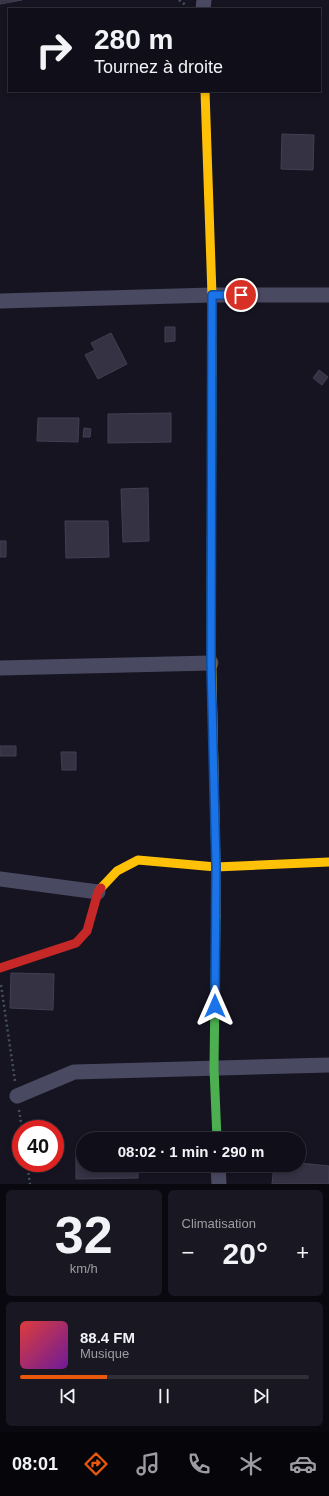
<!DOCTYPE html>
<html lang="fr">
<meta charset="utf-8">
<style>
body{margin:0;font-family:Arial,sans-serif;background:#191822;color:#f1f3f6;height:100vh;display:flex;flex-direction:column;font-size:15px;white-space:nowrap}
*{box-sizing:border-box;margin:0}
p{font-size:13px;color:#9c9ca2}
.icon{flex:none;width:22px;height:22px;fill:none;stroke:currentColor;stroke-width:2;stroke-linecap:round;stroke-linejoin:round}
.map{position:relative;height:1184px;overflow:hidden}
.side{display:flex;flex-direction:column;gap:6px;padding:6px;background:#09080e;flex:1}
.side>*{flex:none}
.hud{position:absolute;left:8px;top:8px;width:313px;height:84px;border-radius:0px;box-shadow:0 2px 6px #0003,0 0 0 1px #302f38;background:#100f19;color:#f1f3f6;overflow:hidden}
.speed{position:absolute;left:12px;top:1120px;display:flex;gap:8px;font-size:20px;font-weight:700;text-align:center}
.speed>*{display:grid;place-content:center;width:52px;height:52px;border-radius:50%;background:#100f19;box-shadow:0 2px 6px #0003,0 0 0 1px #302f38;line-height:1}
.speed .limit{border:6px solid #d22;background:#fff;color:#111}
.pin{position:absolute;display:grid;place-items:center;width:34px;height:34px;color:#fff;margin:-17px;border:2px solid #fff;border-radius:50%;box-shadow:0 1px 4px #0007}
.me{position:absolute;width:44px;margin:-22px;rotate:0deg;stroke-linejoin:round;filter:drop-shadow(0 0 3px #0008)}
.turn{display:flex;align-items:center;gap:14px;height:84px;padding:0 20px;font-size:18px}
.turn .icon{width:52px;height:52px;stroke-width:2.5}
.turn b{display:block;font-size:28px;line-height:34px}
.big{font-size:30px;font-weight:800;line-height:1.1}
.side .tile{flex:1;display:flex;flex-direction:column;justify-content:center;gap:6px;min-width:0;padding:0 14px;border-radius:6px;background:#191822}
.side .dial{align-items:center;gap:0}
.dial b{font-size:52px;line-height:1}
.song{display:flex;align-items:center;gap:12px}
.cover{width:48px;height:48px;border-radius:6px;background:linear-gradient(135deg,hsl(0 70% 55%),hsl(280 70% 35%))}
.played{height:4px;border-radius:2px;background:linear-gradient(90deg,#ea580c 30%,#302f38 30%)}
.keys{display:flex;justify-content:space-around;direction:ltr}
.heat{display:flex;justify-content:space-between;align-items:center;font-size:22px;direction:ltr}
.side .tiles{flex:1;display:grid;gap:6px;grid-template-columns:1fr 1fr}
.tile:last-child{grid-column:span 2}
.trip{position:absolute;left:76px;top:1132px;width:230px;height:40px;border-radius:20px;background:#100f19;box-shadow:0 2px 6px #0003,0 0 0 1px #302f38;font-weight:800;line-height:40px;text-align:center}
.menu{display:flex;height:64px;justify-content:space-around;align-items:center;background:#06060a;color:#9c9ca2}
.menu .icon{width:28px;height:28px}
.menu .on{color:#ea580c}
.menu b{font-size:18px;color:#f1f3f6}
.map>svg:first-child{display:block}
</style>
<div class="map">
<svg width="329" height="1184" viewBox="0 0 329 1184">
<rect width="100%" height="100%" fill="#161421"/>
<path fill="#343243" stroke="#433f54" d="M0,0h22l-22,4z
M282,134l32,1 -1,35 -32,-1z
M165,327h10v14l-10,1z
M111,333l16,31 -29,15 -13,-24 10,-5 -4,-7z
M319,370l9,7 -6,8 -9,-7z
M171,413v29l-63,1v-29z
M38,418h41l-1,24 -41,-1z
M84,428l7,1 -1,8h-7z
M148,488l1,53 -26,1 -2,-53z
M65,521h43l1,36 -43,1z
M0,541h6v16h-6z
M0,746h16v10h-16z
M61,752h15v18h-14z
M11,973l43,1 -1,36 -43,-2z
M76,1155h7v10h55v13l-62,1z
M299,1163l30,3v18h-57l2,-19h25z"/>
<g fill="none" stroke-linecap="round" stroke-linejoin="round">
<path stroke="#44505f" stroke-width="2.5" stroke-dasharray="2 3" stroke-linecap="butt" d="M179,0l8,6
M1,985l14,96
M19,1110l3,19
M27,1163l3,21"/>
<path stroke="#4a4962" stroke-width="15" d="M203,9l1,-9
M0,301l212,-6h117
M0,668l211,-5
M0,879l98,13
M17,1096l57,-24 255,-7
M218,1165l1,19"/>
<path stroke="#4caf50" stroke-width="9" d="M211,629l1,-255
M216,917l-2,151 3,71"/>
<path stroke="#ffc107" stroke-width="9" d="M205,91l7,204v79
M211,629l5,238v50
M101,888l16,-17 21,-11 78,7 113,-5"/>
<path stroke="#c62828" stroke-width="9" d="M0,968l76,-25 11,-12 11,-39 3,-4"/>
</g>
<g fill="none" stroke-linecap="round" stroke-linejoin="round">
<g stroke="#114b97" stroke-width="10">
<path id="route" d="M215,1006l1,-140 -5,-202 1,-369h29"/>
</g>
<use href="#route" stroke="#1a73e8" stroke-width="7"/>
</g>
</svg>
<div class="speed"><div class="limit">40</div></div>
<div class="pin" style="left:241px;top:295px;background:#d93025"><svg class="icon" aria-label="arrive" viewBox="0 0 24 24"><path d="M6 21V4h12l-3 4 3 4H6"/></svg></div>
<svg class="me" style="left:215px;top:1006px" viewBox="-20 -20 40 40"><path d="M0-17L14 15 0 8-14 15z" fill="#1a73e8" stroke="#fff" stroke-width="4"/></svg>
<div class="trip">08:02 · 1 min · 290 m</div>
<div class="hud">
<div class="turn"><svg class="icon" aria-label="right" viewBox="0 0 24 24"><path d="M7 20v-9h11M14 6l5 5-5 5"/></svg><div><b>280 m</b>Tournez à droite</div></div>
</div>
</div>
<section class="side">
<div class="tiles">
<div class="tile dial"><b>32</b><p>km/h</p></div>
<div class="tile"><p>Climatisation</p>
<div class="heat"><a>−</a><b class="big">20°</b><a>+</a></div>
</div>
<div class="tile">
<div class="song"><i class="cover"></i><div><b>88.4 FM</b><p>Musique</p></div></div>
<div class="played"></div>
<div class="keys"><svg class="icon" aria-label="previous" viewBox="0 0 24 24"><path d="M18 5L8 12l10 7zM5 5v14"/></svg><svg class="icon" aria-label="pause" viewBox="0 0 24 24"><path d="M8 5v14M16 5v14"/></svg><svg class="icon" aria-label="next" viewBox="0 0 24 24"><path d="M6 5l10 7-10 7zM19 5v14"/></svg></div>
</div>
</div>
</section>
<nav class="menu">
<b>08:01</b>
<svg class="icon on" aria-label="directions" viewBox="0 0 24 24"><path d="M12 3l9 9-9 9-9-9zM9 14v-3h6M13 9l2 2-2 2"/></svg>
<svg class="icon" aria-label="music" viewBox="0 0 24 24"><path d="M9 18V5l10-2v13"/><circle cx="6" cy="18" r="3"/><circle cx="16" cy="16" r="3"/></svg>
<svg class="icon" aria-label="phone" viewBox="0 0 24 24"><path d="M5 4h4l2 5-3 2q2 4 5 5l2-3 5 2v4C11 20 4 13 5 4z"/></svg>
<svg class="icon" aria-label="climate" viewBox="0 0 24 24"><path d="M12 3v18M4 7l16 10M4 17L20 7"/></svg>
<svg class="icon" aria-label="car" viewBox="0 0 24 24"><path d="M5 17H2v-5l4-1 3-4h7l3 4 3 1v5h-3M9 17h6M6 11h13"/><circle cx="7" cy="17" r="2"/><circle cx="17" cy="17" r="2"/></svg>
</nav>
